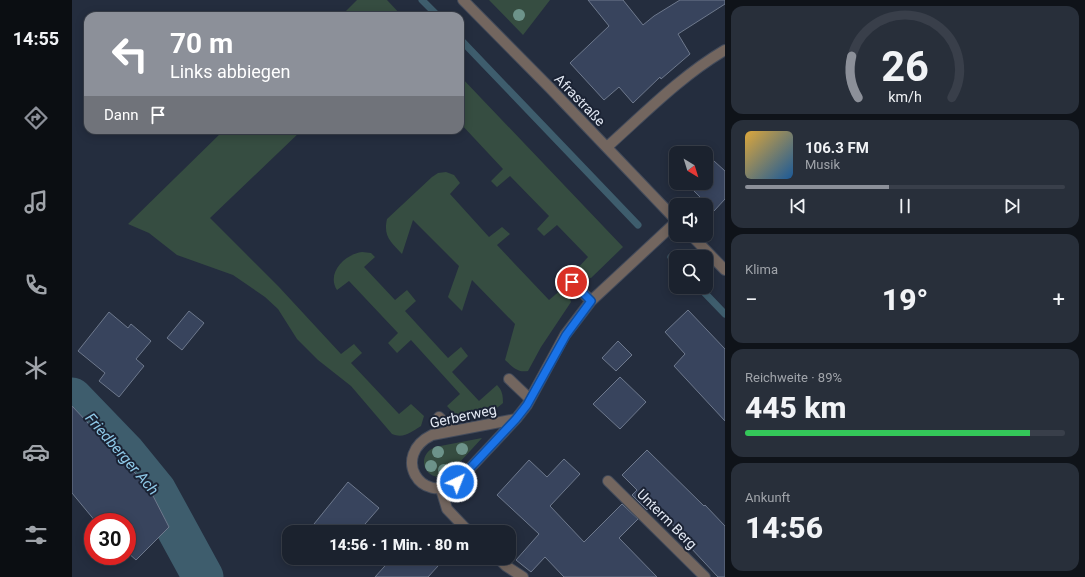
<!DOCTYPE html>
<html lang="de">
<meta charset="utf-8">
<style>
body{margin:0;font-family:Roboto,sans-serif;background:#282f3a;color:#f1f3f6;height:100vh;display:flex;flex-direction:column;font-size:15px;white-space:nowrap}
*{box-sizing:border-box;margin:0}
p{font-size:13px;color:#a0a4aa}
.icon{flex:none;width:22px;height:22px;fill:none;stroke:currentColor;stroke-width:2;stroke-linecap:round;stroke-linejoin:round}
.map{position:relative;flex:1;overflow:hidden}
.side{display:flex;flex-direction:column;gap:6px;padding:6px;background:#0f1319;width:360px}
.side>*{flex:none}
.top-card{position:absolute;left:12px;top:12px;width:380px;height:122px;border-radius:12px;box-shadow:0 2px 10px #0003,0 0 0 1px #393f4a;background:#8c9099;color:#fff;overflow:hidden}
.needle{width:26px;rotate:142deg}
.fabs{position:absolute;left:597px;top:146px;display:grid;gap:8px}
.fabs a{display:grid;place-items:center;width:44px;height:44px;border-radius:8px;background:#1b222e;box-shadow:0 2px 10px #0003,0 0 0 1px #393f4a;font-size:20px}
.speed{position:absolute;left:12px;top:513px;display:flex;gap:8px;font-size:20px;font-weight:700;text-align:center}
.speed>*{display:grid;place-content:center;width:52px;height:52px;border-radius:50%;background:#1b222e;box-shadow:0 2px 10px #0003,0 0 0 1px #393f4a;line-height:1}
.speed .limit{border:6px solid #d22;background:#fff;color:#111}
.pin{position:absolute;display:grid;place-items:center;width:34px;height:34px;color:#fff;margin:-17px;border:2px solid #fff;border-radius:50%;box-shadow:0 1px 4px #0007}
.me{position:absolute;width:44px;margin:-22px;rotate:43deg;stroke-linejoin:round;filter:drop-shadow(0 0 3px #0008)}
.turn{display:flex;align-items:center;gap:14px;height:84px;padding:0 20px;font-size:18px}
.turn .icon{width:52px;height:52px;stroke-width:2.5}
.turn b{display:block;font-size:28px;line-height:34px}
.then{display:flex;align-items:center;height:38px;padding:0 20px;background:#0003;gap:8px;font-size:15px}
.big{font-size:30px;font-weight:800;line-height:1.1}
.side .widget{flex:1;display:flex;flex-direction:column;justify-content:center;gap:6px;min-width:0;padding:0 14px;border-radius:12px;background:#282f3a}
.side .dial{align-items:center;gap:0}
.dial svg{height:104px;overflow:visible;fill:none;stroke:#393f4a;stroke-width:7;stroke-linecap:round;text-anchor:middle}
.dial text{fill:#f1f3f6;stroke:none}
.song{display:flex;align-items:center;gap:12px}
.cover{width:48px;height:48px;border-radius:6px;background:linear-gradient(135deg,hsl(40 70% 55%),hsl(210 70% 35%))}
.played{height:4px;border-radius:2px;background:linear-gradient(90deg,#8c9099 45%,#393f4a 45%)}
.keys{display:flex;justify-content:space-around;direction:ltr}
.heat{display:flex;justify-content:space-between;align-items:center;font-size:22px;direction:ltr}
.charge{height:6px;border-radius:3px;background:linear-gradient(90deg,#34c759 89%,#393f4a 0)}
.trip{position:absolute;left:210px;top:525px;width:234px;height:40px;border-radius:12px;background:#1b222e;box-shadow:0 2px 10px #0003,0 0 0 1px #393f4a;font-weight:800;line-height:40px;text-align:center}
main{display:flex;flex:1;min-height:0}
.tabs{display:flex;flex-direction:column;width:72px;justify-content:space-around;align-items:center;background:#0b0e12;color:#a0a4aa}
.tabs .icon{width:28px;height:28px}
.tabs .on{color:#8c9099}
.tabs b{font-size:18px;color:#f1f3f6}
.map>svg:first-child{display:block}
</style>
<main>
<nav class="tabs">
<b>14:55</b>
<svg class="icon on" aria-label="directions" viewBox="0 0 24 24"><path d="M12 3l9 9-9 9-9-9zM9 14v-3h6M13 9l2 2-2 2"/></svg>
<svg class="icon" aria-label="music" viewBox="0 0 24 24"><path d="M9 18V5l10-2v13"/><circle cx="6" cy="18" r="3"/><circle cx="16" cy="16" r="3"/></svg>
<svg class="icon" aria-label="phone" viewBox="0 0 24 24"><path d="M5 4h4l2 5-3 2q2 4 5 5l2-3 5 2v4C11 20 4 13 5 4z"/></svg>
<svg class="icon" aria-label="climate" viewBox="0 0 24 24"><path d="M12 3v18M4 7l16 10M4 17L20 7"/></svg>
<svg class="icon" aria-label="car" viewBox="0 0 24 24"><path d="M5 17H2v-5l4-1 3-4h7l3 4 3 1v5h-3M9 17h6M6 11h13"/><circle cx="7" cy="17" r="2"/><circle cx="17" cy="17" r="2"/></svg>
<svg class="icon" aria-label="filters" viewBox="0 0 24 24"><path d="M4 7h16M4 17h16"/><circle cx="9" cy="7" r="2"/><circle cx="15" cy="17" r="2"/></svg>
</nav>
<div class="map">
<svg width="653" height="577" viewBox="0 0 653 577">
<rect width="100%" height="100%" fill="#242d3e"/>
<path fill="#364d41" d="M285,0h30l15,16h-61z
M417,0h61l-27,35z
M388,76l163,171 -32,31 -6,-1 -9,-7 12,-13 -31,-32 -13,11 -7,-7 12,-13 -39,-40 -13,11 -6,-6 12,-12 -43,-46z
M152,130h78l-92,88 69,69 62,67 13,-10 8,9 -11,10 48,51 12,-10 13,12 -3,10c-10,6 -17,13 -29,8l-41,-48 -33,-26 -21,-21 -19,-30 -13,-12 -32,-22 -56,-20 -28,-22 -21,-9z
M374,172l8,3 6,8 -10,11 39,43 13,-10 8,7 -13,11 52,55 13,-11 7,7 2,6 -30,45 -13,24c-11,2 -16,-5 -23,-11l10,-36 -43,-44 -10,31 -14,-14 11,-31 -46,-46 -11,34c-11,-12 -19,-17 -15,-35l45,-42 6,-4z
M290,252l9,1 4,4 -11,10 31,33 12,-10 9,11 -11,10 43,47 13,-11 7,9 -16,16 27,29 18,-16c5,5 6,10 6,18 -10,10 -31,13 -45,15l-11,-12 13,-12 -49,-54 -14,13 -9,-10 10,-10 -49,-52 -12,9c-11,-17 8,-36 25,-38z
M410,438l-33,36c-22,12 -36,-17 -14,-27z"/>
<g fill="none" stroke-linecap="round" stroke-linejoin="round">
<path stroke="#3e5d6d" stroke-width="7" d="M350,0l16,16
M388,39l178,186
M599,257l5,6
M627,287l26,27"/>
<path stroke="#3e5d6d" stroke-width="41" d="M0,398l53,55 31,38 47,86"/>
</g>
<path fill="#38445d" stroke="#6e798d" d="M516,0h35l20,25 11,-9 26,-16h45v4l-47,30 12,20 -29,25 -1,-2 -27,26 -14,-16 -15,13 -34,-37 39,-37z
M634,155l7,7 1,-1 11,10v28l-11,12 -24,-24 2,-3 -2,-1h16z
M616,310l37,39v72l-51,-55 11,-12 -20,-22z
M117,311l15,12 -22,27 -15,-12z
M37,312l19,16 3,-4 20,17 -15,18 8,7 -25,31 -20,-16 6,-8 -27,-22z
M546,341l14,14 -16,16 -14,-13z
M548,377l26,25 -26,27 -27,-25z
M0,406l77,82 20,39 -33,33 -9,-8v-30h-31l-24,-29z
M575,450l57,56 1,-1 20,21v51h-7l-42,-45 2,-2 -26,-25 -5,5 -15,-15 5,-5 -15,-15z
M492,459l16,15 -30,32 34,36 38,-38 16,15 -19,19 38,39h-93l-19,-20 -14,15 -15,-12 23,-26 -42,-39 32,-35 18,17z
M276,482l31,26 -21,24h-34l-10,-8z
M320,558h36l10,8 -10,11h-53z"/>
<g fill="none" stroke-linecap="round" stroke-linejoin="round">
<g stroke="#434b5b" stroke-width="12">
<path id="minor" d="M391,0l87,88 126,132
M535,147c38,-34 74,-71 118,-97
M619,235l34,35
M500,282l19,19
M437,379l21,20
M367,417l14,14
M444,419l-84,16c-41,20 -12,71 25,47l59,-63 11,-14 38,-70 26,-34 85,-79
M536,481l97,96
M369,489l6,20 22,23
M426,558l8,8 17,11"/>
</g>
<use href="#minor" stroke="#73665f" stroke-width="10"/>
</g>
<g fill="#6d938a">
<circle cx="447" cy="15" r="6"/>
<circle cx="390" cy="449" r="6"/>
<circle cx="366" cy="452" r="6"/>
<circle cx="359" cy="466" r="6"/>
<circle cx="372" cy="470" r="6"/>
</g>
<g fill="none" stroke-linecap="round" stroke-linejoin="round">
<g stroke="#114b97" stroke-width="10">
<path id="route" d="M385,482l59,-63 11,-14 39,-70 25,-34 -19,-19"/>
</g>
<use href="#route" stroke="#1a73e8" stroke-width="7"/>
</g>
<g text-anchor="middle" stroke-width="4" stroke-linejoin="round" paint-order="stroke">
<g font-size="14" fill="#e3e9f4" stroke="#1b2334">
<text transform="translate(508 100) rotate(46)" y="5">Afrastraße</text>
<text transform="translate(391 416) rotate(-12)" y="5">Gerberweg</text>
<text transform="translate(595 519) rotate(45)" y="5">Unterm Berg</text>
</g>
<g font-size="15" font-style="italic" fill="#8fcae9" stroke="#1b2334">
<text transform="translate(50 454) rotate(49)" y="5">Friedberger Ach</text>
</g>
</g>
</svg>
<div class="fabs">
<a><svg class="needle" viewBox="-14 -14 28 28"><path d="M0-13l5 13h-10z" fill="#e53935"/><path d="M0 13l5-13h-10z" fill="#a0a4aa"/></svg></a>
<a><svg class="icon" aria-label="sound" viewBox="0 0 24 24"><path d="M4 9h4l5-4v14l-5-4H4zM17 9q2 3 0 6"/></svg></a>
<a><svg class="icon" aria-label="search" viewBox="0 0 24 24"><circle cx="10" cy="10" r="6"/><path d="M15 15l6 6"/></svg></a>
</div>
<div class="speed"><div class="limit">30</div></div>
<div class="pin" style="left:500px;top:282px;background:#d93025"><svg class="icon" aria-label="arrive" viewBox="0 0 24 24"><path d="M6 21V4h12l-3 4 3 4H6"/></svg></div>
<svg class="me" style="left:385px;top:482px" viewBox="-20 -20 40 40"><circle r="17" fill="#1a73e8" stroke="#fff" stroke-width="3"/><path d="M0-11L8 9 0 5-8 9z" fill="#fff"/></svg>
<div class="trip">14:56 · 1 Min. · 80 m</div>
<div class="top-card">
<div class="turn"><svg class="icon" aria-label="left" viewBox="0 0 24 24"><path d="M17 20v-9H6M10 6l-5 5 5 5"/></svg><div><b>70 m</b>Links abbiegen</div></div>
<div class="then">Dann<svg class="icon" aria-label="arrive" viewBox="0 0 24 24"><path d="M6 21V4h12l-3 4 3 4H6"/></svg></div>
</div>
</div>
<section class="side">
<div class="widget dial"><svg viewBox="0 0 100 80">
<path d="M14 69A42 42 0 1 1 86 69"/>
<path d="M14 69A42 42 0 0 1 9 37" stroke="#8c9099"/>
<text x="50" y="56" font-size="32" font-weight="700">26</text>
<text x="50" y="72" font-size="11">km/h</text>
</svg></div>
<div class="widget">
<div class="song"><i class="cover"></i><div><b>106.3 FM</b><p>Musik</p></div></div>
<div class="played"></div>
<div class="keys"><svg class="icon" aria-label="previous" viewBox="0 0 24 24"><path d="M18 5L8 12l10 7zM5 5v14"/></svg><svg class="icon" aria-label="pause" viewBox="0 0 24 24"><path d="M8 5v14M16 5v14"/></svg><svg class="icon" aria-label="next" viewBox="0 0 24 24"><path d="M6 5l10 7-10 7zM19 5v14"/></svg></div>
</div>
<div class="widget"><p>Klima</p>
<div class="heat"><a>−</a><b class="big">19°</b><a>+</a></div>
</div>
<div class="widget"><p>Reichweite · 89%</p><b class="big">445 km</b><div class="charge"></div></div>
<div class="widget"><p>Ankunft</p><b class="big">14:56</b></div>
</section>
</main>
